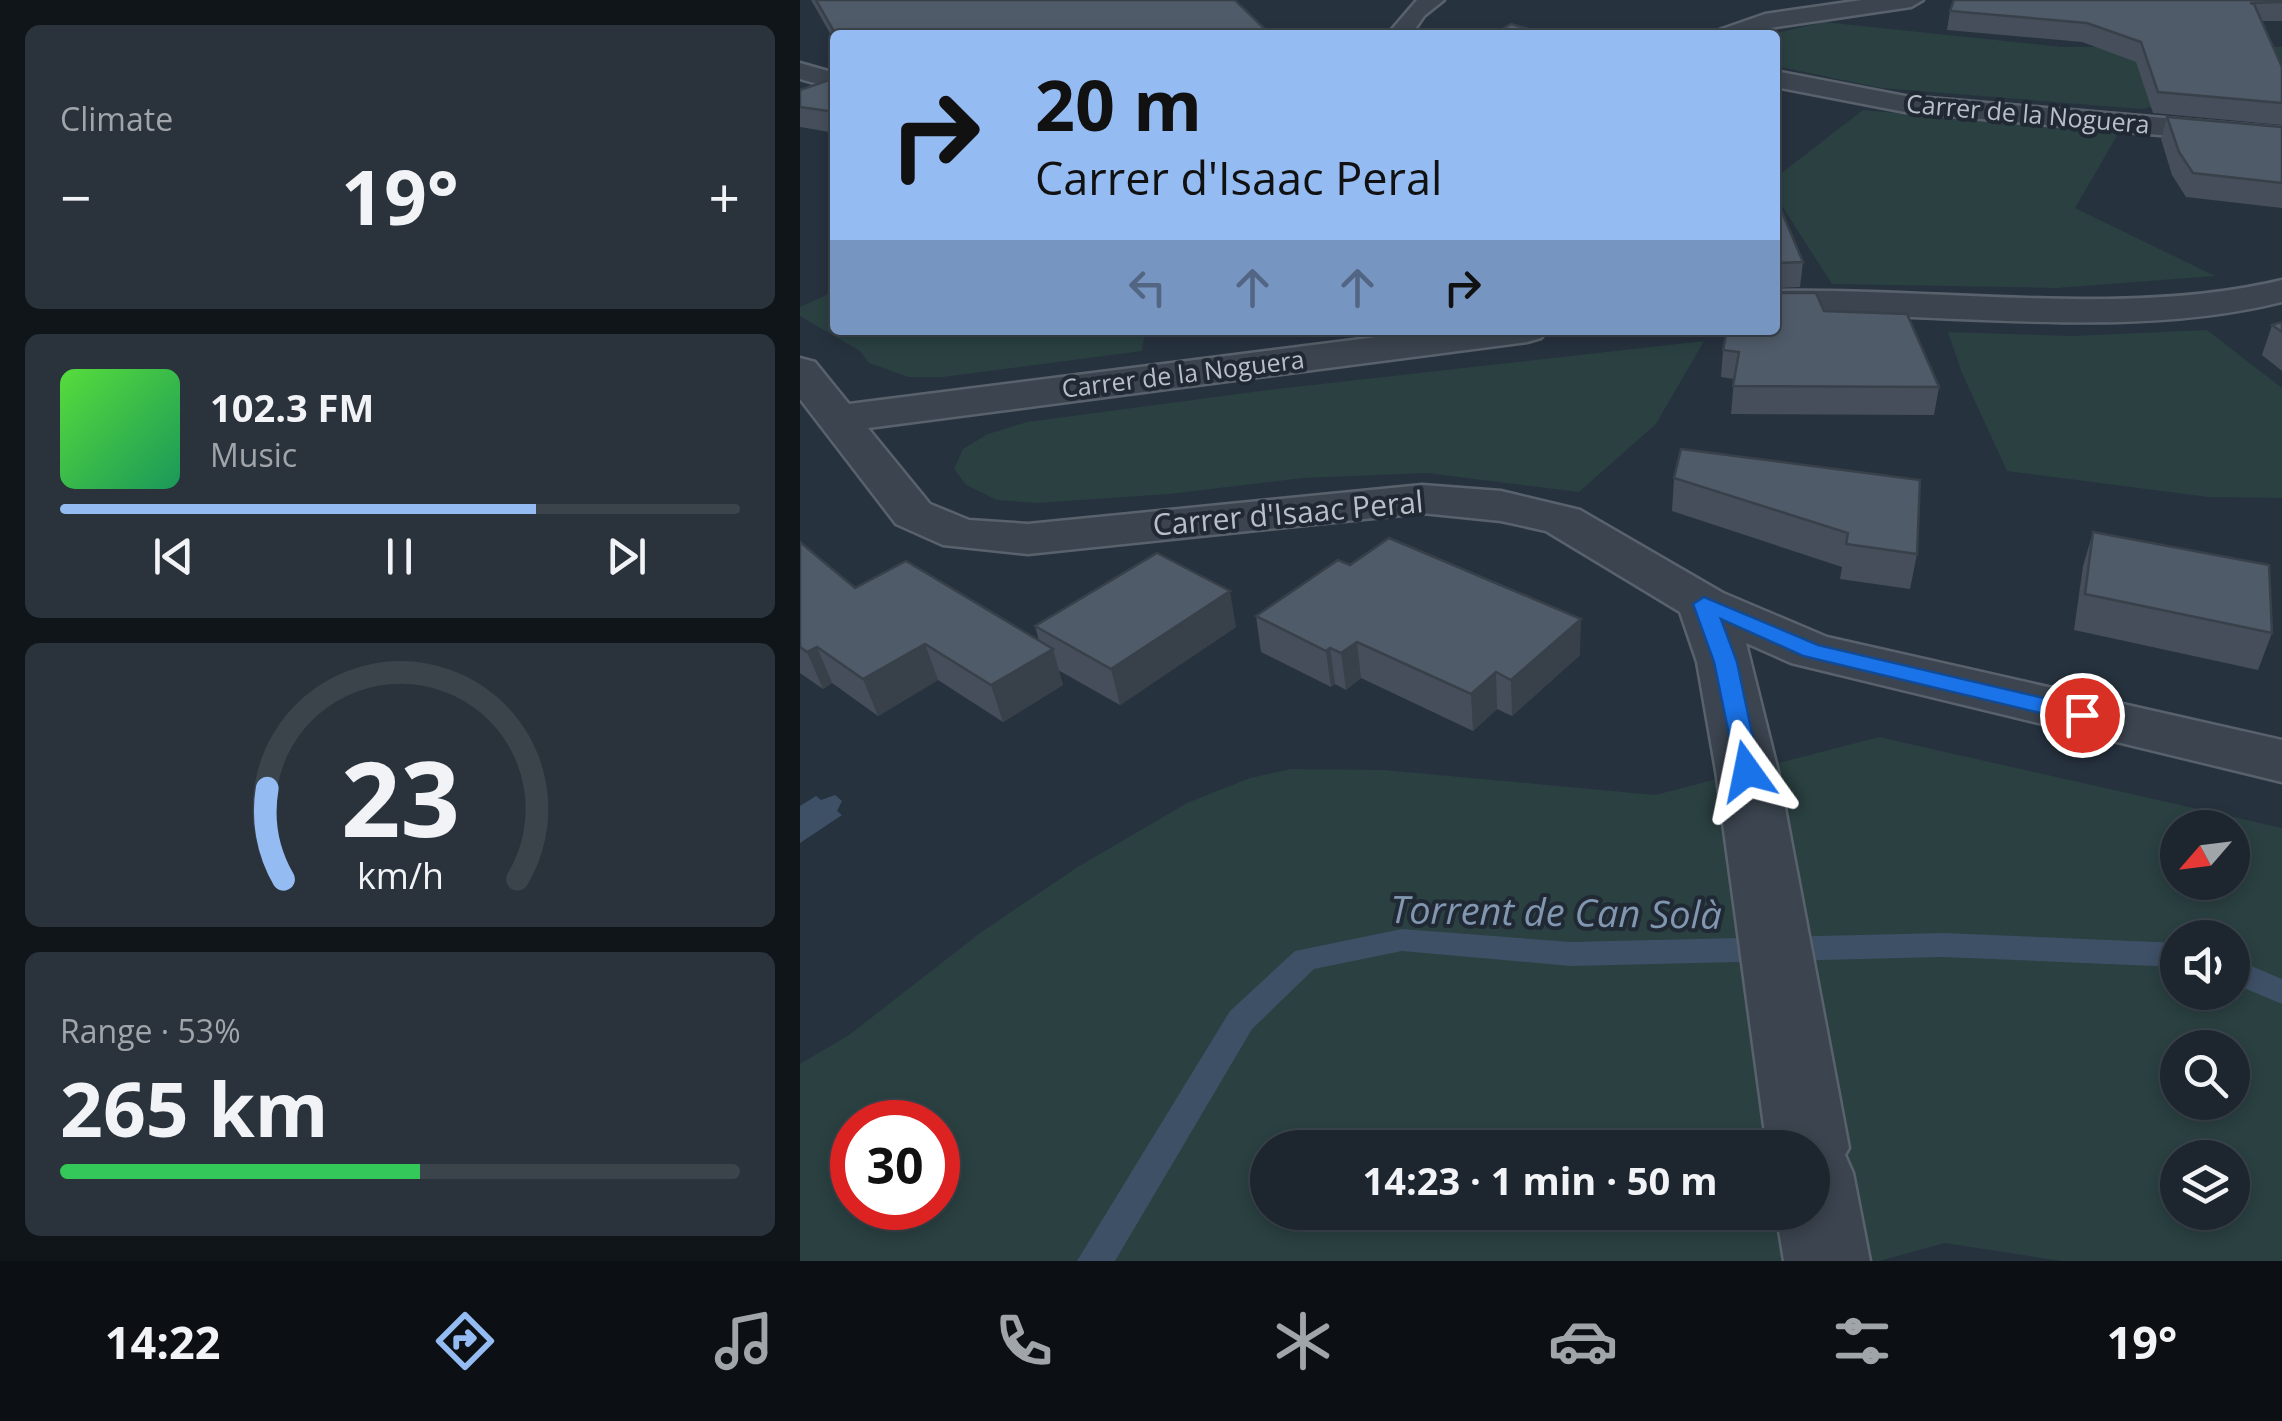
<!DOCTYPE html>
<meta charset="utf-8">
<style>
body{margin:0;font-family:"Open Sans",sans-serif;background:#2a323b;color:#f1f3f6;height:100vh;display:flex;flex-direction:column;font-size:38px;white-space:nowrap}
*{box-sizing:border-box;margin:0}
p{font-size:32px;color:#a0a5aa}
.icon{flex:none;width:55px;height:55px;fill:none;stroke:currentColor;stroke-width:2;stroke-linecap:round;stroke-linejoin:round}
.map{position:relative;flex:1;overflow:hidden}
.side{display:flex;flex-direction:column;gap:25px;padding:25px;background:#10151a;width:800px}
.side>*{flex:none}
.top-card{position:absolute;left:30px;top:30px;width:950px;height:305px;border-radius:10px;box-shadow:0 5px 15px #0003,0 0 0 2px #3b434b;background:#94bbf2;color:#111;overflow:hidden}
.needle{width:65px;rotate:242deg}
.controls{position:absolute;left:1360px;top:810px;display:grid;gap:20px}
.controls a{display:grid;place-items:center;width:90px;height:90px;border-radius:50%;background:#1d262f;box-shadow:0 5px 15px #0003,0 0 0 2px #3b434b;font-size:50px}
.speed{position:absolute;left:30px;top:1100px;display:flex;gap:20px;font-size:50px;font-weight:700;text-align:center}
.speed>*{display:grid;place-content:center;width:130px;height:130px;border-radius:50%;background:#1d262f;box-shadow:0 5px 15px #0003,0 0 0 2px #3b434b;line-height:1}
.speed .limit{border:15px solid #d22;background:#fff;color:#111}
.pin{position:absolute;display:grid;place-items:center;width:85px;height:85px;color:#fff;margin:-42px;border:5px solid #fff;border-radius:50%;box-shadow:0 2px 10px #0007}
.me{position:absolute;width:110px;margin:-55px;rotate:348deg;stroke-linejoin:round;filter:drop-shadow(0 0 8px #0008)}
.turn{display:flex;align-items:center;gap:35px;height:210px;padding:0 40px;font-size:45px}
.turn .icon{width:130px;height:130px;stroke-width:2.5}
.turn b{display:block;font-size:70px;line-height:85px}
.lanes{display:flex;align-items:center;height:95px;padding:0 40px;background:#0003;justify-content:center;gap:50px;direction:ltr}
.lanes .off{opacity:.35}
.big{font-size:75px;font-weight:700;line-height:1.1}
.side .widget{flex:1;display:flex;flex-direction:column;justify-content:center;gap:15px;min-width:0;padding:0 35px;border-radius:15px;background:#2a323b}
.side .dial{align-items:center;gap:0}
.dial svg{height:260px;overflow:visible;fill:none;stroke:#3b434b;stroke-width:7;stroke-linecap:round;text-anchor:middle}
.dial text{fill:#f1f3f6;stroke:none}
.song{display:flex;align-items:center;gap:30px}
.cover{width:120px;height:120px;border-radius:15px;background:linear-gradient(135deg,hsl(110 70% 55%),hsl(150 70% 35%))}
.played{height:10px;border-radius:5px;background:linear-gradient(90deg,#94bbf2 70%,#3b434b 70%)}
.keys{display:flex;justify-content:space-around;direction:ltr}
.heat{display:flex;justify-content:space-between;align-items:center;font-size:55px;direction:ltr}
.charge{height:15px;border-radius:8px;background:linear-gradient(90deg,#34c759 53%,#3b434b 0)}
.trip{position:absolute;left:450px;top:1130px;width:580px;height:100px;border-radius:50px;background:#1d262f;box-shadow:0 5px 15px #0003,0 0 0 2px #3b434b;font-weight:700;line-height:100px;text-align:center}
.menu{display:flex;height:160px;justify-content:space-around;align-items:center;background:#0c0f13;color:#a0a5aa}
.menu .icon{width:70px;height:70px}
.menu .selected{color:#94bbf2}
.menu b{font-size:45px;color:#f1f3f6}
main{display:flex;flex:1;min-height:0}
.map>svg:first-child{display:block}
</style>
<main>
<section class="side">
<div class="widget"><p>Climate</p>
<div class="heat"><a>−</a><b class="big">19°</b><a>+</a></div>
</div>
<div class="widget">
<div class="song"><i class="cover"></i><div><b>102.3 FM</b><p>Music</p></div></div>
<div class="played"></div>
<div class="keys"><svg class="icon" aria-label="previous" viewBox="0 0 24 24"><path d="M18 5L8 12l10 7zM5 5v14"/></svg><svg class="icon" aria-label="pause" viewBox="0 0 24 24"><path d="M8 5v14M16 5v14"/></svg><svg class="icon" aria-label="next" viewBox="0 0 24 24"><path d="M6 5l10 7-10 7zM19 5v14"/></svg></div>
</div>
<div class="widget dial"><svg viewBox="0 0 100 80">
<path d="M14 69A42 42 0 1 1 86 69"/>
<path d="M14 69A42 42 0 0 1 9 41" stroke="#94bbf2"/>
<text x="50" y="56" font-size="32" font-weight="700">23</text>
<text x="50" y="72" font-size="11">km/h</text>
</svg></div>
<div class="widget"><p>Range · 53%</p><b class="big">265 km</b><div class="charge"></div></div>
</section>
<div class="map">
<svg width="1482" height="1261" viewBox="0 0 1482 1261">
<rect width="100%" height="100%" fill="#27323f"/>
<path fill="#2a4041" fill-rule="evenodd" d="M1024,22l238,25h220v32l-141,30 -260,-21 -106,-22v-31h-7z
M1063,110l255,24 -43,74 140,68 -158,12 -225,-4 -57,-89v-17z
M35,291v39h310l-3,21 -199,26h-35l-39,-14 -9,-12 -60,-35v-9z
M1407,330l75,58v110l-74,-1 -201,-26 -45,-98 -14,-41 125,4z
M904,341l-48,83 -77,68 -152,-19 -124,5 -134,16 -132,9 -40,-3 -31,-15 -12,-16 9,-20 25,-15 39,-12 233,-31z
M1079,737l403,91v433h-221l-116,-18 -66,18h-1079v-197l49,-29 131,-102 96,-65 111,-65 63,-25 41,-9 94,1 270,25zM1378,828h54v54h-54zM1378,938h54v54h-54zM1378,1048h54v54h-54zM52,1122h86v86h-86zM468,1148h544v64h-544zM1378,1158h54v54h-54z"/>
<path fill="#3e5066" d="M35,795l7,6 -5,10 5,4 -42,28v-37l16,-10 5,4z"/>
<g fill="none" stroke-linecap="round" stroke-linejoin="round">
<path fill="#3e5066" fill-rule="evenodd" d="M602,929l169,13 372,-9 235,10v24l-235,-10 -372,9 -169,-15 -88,18 -62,60 -137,232h-38l153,-250 65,-60z
M1432,958l50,21v25l-50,-21z"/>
<g stroke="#59626c" stroke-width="5">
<path id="minor" d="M617,0h27l-20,16 -13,19h-24z
M1062,0h61l-12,7 -141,21 -20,7h-34l3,-5 46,-16z
M0,63l35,10v16l-35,-10z
M975,71l130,25 377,32v18l-377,-34 -130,-25z
M1482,280v22c-160,40 -343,8 -507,13v-24c162,-4 350,27 507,-11z
M632,330h115l-6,8 -14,4 -659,86 62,76 39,16 59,4 394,-39 79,6 79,19 143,83 104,44 455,103v42l-491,-119 -45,-20 32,128 71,377 -4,7 8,18 17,88h-86l-8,-49h36v-64h-45l-51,-377 -19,-109 -17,-50 -134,-81 -45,-10 -79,-8 -394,41 -85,-9 -47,-21 -96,-125v-41l15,4 34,42z"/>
</g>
<use href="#minor" fill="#3b444f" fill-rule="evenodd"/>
</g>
<path fill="#454e5a" d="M11,0h424l36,35h-436v7z
M1482,0v21h-20l20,46v58l-129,-12 -17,-51 -54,-20 -135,-12 3,-19z
M35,78v55l-35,-6v-37z
M1367,117l115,10v81l-96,-11 -14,-22 -11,-36z
M975,196l28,66 -3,25 -25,1z
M978,293l46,18 115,76 -5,28 -203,-1 3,-35 -13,-2 2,-27z
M1482,322v49l-20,-16 10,-30z
M874,478l243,76 -7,35 -70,-10 2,-12 -170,-56z
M1293,532l179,101 -14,37 -184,-40 9,-64z
M0,542l55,46 184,53 -4,-15 201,1 -116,78 -62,-35 5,15 -60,37 -65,-42 -60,36 -46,-33 -9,6 -23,-16z
M456,616l324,39 -68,61 -15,-7 -24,22 -112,-53 -15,12 -11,-6 -4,3 -70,-35z"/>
<path fill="#38404a" d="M430,591l6,36 -116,78 -9,-36z
M781,619l-1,36 -68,61 -1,-36z
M557,642l4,36 -15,12 -5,-37z
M125,644l13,36 -60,36 -15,-37z
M17,647l15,36 -9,6 -16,-37z
M530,648l5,36 -4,3 -5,-36z
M253,649l10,36 -60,37 -12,-37z
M696,672l1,37 -24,22 -2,-37z"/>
<path fill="#505b69" stroke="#38404a" stroke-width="2.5" d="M16,0h419l36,35h-435z
M1154,0h328v2l-32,1 4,1 28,63v36l-124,-11 -17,-50 -54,-19 -137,-12z
M711,24l39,11h-58z
M35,78v34l-35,-5v-17z
M1367,117l115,10v56l-89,-10 -14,-21z
M975,196l28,66 -28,1v3z
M975,290l3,3h38l8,18 83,3 32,73 -206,-1 6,-34 -16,-2 4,-20h48z
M1482,322v10l-10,-7z
M881,449l239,31 -3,74 -71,-10 2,-11 -174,-55z
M1293,532l176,33 3,68 -187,-39z
M589,538l192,81 -70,61 -15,-8 -25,22 -114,-52 -16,11 -11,-5 -4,3 -70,-35 82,-56 12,5z
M0,542l55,46 51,-27 147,88 -62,36 -66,-41 -62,35 -46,-32 -10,5 -7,-5z
M357,553l73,38 -119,78 -76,-43z"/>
<path fill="#1a73e8" stroke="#114b97" stroke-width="2.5" d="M904,597l114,48 264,62 12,8 -12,8 -279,-67 -82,-37 16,43 23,109 -4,7h-18l-24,-116 -21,-58z"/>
<g text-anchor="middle" stroke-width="8" stroke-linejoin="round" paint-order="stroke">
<g font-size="25" fill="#b8bfc9" stroke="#202934">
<text transform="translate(1228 114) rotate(5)" y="9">Carrer de la Noguera</text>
<text transform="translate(383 374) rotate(-7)" y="9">Carrer de la Noguera</text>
</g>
<g font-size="30" fill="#b8bfc9" stroke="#202934">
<text transform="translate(488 514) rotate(-5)" y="10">Carrer d'Isaac Peral</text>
</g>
<g font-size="38" font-style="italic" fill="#8196af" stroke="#202934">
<text transform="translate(756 913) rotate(1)" y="13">Torrent de Can Solà</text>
</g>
</g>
</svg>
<div class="controls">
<a><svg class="needle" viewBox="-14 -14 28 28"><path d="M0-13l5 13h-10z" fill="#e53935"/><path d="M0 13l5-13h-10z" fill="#a0a5aa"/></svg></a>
<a><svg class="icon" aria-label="sound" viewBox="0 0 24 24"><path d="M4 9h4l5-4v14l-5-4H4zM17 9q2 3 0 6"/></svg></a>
<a><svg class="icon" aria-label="search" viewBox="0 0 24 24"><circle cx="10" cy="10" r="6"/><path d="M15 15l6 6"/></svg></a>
<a><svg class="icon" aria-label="layers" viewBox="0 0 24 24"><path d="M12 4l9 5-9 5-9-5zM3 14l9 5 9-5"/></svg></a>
</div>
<div class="speed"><div class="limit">30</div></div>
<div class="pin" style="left:1282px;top:715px;background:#d93025"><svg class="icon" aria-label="arrive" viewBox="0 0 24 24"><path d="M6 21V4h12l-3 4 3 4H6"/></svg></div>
<svg class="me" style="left:947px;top:771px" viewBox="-20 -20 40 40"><path d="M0-17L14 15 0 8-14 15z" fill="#1a73e8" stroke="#fff" stroke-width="4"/></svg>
<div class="trip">14:23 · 1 min · 50 m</div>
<div class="top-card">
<div class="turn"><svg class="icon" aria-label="right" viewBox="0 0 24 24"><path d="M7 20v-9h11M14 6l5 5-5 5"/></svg><div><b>20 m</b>Carrer d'Isaac Peral</div></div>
<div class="lanes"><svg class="icon off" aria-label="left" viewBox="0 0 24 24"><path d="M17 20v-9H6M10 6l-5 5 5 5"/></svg><svg class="icon off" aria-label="ahead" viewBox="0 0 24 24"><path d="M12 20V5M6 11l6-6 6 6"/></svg><svg class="icon off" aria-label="ahead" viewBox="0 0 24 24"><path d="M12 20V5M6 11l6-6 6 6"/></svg><svg class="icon" aria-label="right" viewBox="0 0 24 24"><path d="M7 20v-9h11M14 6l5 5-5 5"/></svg></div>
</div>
</div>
</main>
<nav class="menu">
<b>14:22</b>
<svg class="icon selected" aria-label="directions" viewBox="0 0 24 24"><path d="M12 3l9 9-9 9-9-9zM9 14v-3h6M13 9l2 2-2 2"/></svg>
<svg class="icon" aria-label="music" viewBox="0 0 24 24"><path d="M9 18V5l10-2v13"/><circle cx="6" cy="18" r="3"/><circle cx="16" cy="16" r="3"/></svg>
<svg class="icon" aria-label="phone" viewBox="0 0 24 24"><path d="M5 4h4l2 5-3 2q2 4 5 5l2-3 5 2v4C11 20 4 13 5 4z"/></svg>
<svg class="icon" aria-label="climate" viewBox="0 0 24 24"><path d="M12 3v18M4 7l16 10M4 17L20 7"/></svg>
<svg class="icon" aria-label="car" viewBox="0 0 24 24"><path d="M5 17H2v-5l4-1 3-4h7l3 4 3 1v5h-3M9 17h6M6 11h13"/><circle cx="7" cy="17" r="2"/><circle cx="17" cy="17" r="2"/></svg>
<svg class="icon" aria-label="filters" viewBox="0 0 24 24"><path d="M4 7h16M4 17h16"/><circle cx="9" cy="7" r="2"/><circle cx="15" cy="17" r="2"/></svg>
<b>19°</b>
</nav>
